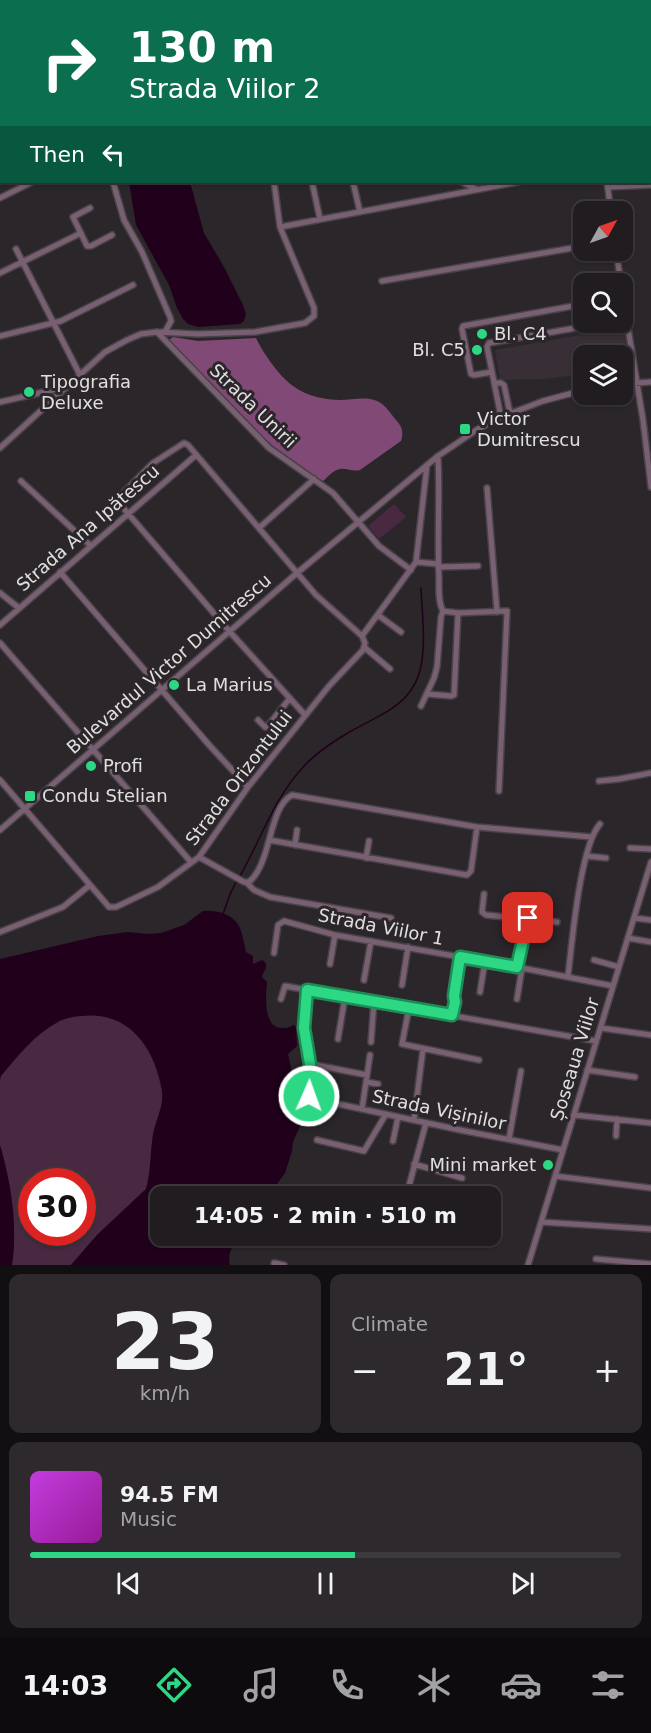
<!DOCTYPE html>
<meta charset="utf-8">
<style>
body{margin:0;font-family:"DejaVu Sans",sans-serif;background:#2d292d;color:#f1f3f6;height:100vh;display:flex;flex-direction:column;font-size:22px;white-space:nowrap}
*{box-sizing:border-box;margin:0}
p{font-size:20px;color:#a2a1a5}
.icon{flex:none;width:33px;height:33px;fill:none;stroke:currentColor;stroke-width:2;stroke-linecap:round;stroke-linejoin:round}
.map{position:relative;height:1265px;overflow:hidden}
.details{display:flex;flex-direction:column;gap:9px;padding:9px;background:#120f12;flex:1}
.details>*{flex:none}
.top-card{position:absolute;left:0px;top:0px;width:651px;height:183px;box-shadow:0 2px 4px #0004,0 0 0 2px #3d3a3e;background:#0b6e4f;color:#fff;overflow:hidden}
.needle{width:39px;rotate:50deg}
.controls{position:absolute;left:573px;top:201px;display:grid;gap:12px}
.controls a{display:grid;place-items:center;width:60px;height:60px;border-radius:12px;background:#201c20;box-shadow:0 2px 4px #0004,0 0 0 2px #3d3a3e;font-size:30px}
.speed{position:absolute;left:18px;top:1168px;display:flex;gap:12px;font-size:30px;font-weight:700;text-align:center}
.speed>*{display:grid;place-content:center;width:78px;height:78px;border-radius:50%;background:#201c20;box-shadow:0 2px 4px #0004,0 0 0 2px #3d3a3e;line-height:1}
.speed .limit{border:9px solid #d22;background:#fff;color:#111}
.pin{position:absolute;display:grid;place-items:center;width:51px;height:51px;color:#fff;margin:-26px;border-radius:12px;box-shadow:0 3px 9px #0006}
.me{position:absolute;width:66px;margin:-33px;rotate:2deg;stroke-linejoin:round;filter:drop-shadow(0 0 4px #0008)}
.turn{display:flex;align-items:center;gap:21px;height:126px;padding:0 30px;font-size:27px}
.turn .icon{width:78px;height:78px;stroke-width:2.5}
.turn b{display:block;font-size:42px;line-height:51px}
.then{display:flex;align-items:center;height:57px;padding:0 30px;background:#0003;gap:12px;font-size:22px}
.big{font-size:45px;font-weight:700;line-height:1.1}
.details .widget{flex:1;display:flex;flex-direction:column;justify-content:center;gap:9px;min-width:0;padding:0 21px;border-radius:12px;background:#2d292d}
.details .dial{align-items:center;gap:0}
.dial b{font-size:78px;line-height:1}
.song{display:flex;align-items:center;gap:18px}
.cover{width:72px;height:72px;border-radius:9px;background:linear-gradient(135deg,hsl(290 70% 55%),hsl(300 70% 35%))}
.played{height:6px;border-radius:3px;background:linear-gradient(90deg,#2cd884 55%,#3d3a3e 55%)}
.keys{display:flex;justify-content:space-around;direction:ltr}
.heat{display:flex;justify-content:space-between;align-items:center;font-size:33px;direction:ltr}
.details .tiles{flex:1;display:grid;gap:9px;grid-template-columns:1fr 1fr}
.widget:last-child{grid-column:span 2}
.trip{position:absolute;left:150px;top:1186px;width:351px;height:60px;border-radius:12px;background:#201c20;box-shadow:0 2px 4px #0004,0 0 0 2px #3d3a3e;font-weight:700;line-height:60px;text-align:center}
.dock{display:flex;height:96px;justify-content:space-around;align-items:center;background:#0d0b0d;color:#a2a1a5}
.dock .icon{width:42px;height:42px}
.dock .active{color:#2cd884}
.dock b{font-size:27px;color:#f1f3f6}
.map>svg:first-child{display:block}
</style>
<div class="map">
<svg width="651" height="1265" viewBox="0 0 651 1265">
<rect width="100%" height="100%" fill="#2b262a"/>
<path fill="#382e35" d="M625,327l6,42 -8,1 -1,-14h-38l-1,18 -39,5 -44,1 -5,-30z"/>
<path fill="#482941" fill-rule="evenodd" d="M394,504l12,13 -27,22 -11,-13z
M101,1015c33,7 48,30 57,60 2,9 5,18 4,28 -1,10 -6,20 -8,31 -2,18 -3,37 -8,55l-49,46 -26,30h-59l2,-17 -1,-37 -13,-66v-65l1,-4c16,-20 34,-44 58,-55 13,-6 29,-6 42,-6zM32,1182h50v51h-50z"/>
<path fill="#814975" d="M173,337l25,4 58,-3c7,15 25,41 40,50 11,8 30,12 44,12 12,0 25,-4 37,1 8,3 13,12 19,19 6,6 8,13 5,21l-41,29c-8,2 -14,-2 -20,-1 -7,1 -12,8 -17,12l-4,-2 -46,-33 -13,-12 -90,-92v-3z"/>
<path fill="#20001b" d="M129,182h61l14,51 20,34 19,38 3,9 -2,7 -4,3 -42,3 -10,-3 -5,-5 -6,-11 -8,-23 -33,-60z
M203,911c14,-1 31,3 37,17 3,8 4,16 6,24l7,4v8l9,-4c9,5 1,11 0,17l5,5c-1,12 -5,48 17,46 4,0 7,-2 10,-3l2,2 1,19 -9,8 4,18 6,11 -4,12 7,20v9l-8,18 -1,9 -7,22 -17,24h-108v39h80c-7,9 -13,17 -10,29h-159l26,-30 49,-46c5,-18 4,-36 7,-55 3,-15 11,-28 9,-44 -7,-41 -33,-79 -78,-74 -8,0 -19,2 -26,6 -23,12 -40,34 -57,54l-1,4v-121l98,-23 30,-4 20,2 13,-1 23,-8z
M0,1145c11,37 18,81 12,120h-12z"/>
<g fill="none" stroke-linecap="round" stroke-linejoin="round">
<path stroke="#20001b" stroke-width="1.5" d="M240,876c21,-37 34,-78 64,-110 14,-15 30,-25 47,-35 27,-15 58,-25 68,-57 8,-27 3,-59 2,-86
M223,914l8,-22 6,-12"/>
<g stroke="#484347" stroke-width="8">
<path id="minor" d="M316,0v2
M577,0l1,2
M591,0v2
M636,0v2
M161,2l1,-2
M360,2l8,-2
M526,2l8,-2
M650,48h1
M0,107h2
M0,155h2
M113,182l11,38 18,32 28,65 1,4 -6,11
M312,182l8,37
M353,182l7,30
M462,182l14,7
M607,182l4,30
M608,187l43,-2
M0,198l32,-16
M90,208l-17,9 14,29h4l21,-11
M280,227l238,-45
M16,249l64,126
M616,250l5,34
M0,273l81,-40
M382,281l202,-35
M622,291l21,129 8,67
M584,304l-121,22 -1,3 9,45 3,1 18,-3 -5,-25 2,-4 121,-21
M157,332l112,116 64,45 46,53 32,24
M0,336l61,-15 72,-36
M492,372l9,45
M494,383h7l3,2 6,28
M622,384l29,-2
M0,402l65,-15
M0,448l105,-96 22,-12 14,-6 16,-2 41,2 57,-2 50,-9 9,-7v-8l-34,-81 -6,-45
M21,481l70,65
M487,488l10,124
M259,528l55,-49
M416,562l22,2
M438,567l40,-1
M60,572l150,174 38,41
M0,593l19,15
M443,611l15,2 49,-2 -8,180
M378,615l23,17
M0,625l196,-170
M362,636l54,-74 11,-97
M0,643l191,219
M364,647l26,22
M427,694l24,2 3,-1 4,-82
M421,706l13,-28 3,-11 4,-50 2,-6c-5,-9 -4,-22 -4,-32 -2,-41 1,-82 -1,-123
M258,720l7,7h2l23,-29
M0,780l109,127h7l42,-20 41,-30 49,-70 81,-101 34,-36 2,-7 -3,-7 -46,-41 -128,-150 -4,-2 -31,20 -32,32 -3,6 1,2 111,129 75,83
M599,781l20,-2 32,-6
M0,830l297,-257 141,-117 40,-27 23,-12 42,-16 41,-11
M269,840l198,35 4,-4 6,-44
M295,845l2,-15
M630,848l21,1
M587,856l19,2
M199,857l45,25h5c23,-19 19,-74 43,-87l185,32 115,10
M366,858l3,-17
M247,883l7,7 16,7 121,21
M484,894l-2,18 4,3 71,7
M634,918l17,2
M540,920v-16
M0,932l63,-25 27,-22
M628,938l23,4
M274,953l4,-28 6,-4 51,14 182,32 96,19
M594,960l25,7
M330,964l5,-29
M517,967l11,-49
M568,976c4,-33 12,-130 32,-152
M364,980l7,-39
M402,985l6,-38
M307,990l-3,37 6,37v34l150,32 103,20
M480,992l5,-31
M281,999l4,-13 311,55
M517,999l5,-31
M409,1008l-7,36 77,16
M452,1015l3,-13 -1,-6 6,-39
M601,1028l50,7
M338,1039l7,-42
M371,1042l3,-40
M310,1064l57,11
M587,1070l48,7
M366,1082l12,2
M362,1109l8,-54
M574,1115l77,8
M414,1120l9,-71
M616,1136l1,-17
M509,1139l12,-68
M317,1140l47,11 22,-37
M393,1141l5,-24
M414,1164l48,14
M555,1176l96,12
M348,1190l28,7
M406,1197l20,-74
M541,1222l110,7
M596,1259l55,5
M274,1263l10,2
M528,1265l123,-403"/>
</g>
<use href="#minor" stroke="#785f72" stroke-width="5"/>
</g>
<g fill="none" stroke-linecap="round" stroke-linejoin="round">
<g stroke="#1d8c56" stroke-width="15">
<path id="route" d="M309,1096l1,-32 -6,-36 3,-38 145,25 3,-13 -1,-6 6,-39 57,10 11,-49"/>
</g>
<use href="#route" stroke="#2cd884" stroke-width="10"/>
</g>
<g fill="#2cd884" stroke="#2b262a" stroke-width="2">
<circle cx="482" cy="334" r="6"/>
<circle cx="477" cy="350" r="6"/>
<circle cx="29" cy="392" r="6"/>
<rect x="459" y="423" width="12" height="12" rx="3"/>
<circle cx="174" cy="685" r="6"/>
<circle cx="91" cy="766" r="6"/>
<rect x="24" y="790" width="12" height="12" rx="3"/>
<circle cx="548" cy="1165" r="6"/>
</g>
<g text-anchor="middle" stroke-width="6" stroke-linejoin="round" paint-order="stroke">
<g font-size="18" fill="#e1dee0" stroke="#2b262a" text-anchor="start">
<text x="494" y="340">Bl. C4</text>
<text x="465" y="356" text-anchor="end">Bl. C5</text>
<text x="41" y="388">Tipografia<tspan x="41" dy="21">Deluxe</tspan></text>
<text x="477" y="425">Victor<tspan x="477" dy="21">Dumitrescu</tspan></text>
<text x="186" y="691">La Marius</text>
<text x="103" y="772">Profi</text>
<text x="42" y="802">Condu Stelian</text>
<text x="536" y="1171" text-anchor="end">Mini market</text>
</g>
<g font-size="18" fill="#e1dee0" stroke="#2b262a">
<text transform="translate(253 406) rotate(44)" y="6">Strada Unirii</text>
<text transform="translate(88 528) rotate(-41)" y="6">Strada Ana Ipătescu</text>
<text transform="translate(169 664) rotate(-41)" y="6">Bulevardul Victor Dumitrescu</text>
<text transform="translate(239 778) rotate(-53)" y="6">Strada Orizontului</text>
<text transform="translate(381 927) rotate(11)" y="6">Strada Viilor 1</text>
<text transform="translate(575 1059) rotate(-73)" y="6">Șoseaua Viilor</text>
<text transform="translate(439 1110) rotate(12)" y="6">Strada Vișinilor</text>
</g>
</g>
</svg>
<div class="controls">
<a><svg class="needle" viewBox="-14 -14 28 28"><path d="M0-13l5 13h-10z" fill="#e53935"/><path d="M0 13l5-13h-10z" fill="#a2a1a5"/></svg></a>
<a><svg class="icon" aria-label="search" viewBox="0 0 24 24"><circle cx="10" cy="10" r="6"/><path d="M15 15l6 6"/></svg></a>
<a><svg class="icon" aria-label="layers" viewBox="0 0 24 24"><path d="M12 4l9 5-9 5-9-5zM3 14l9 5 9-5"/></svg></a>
</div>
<div class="speed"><div class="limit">30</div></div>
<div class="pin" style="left:528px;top:918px;background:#d93025"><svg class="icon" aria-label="arrive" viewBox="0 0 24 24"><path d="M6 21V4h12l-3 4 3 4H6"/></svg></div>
<svg class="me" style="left:309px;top:1096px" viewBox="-20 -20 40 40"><circle r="17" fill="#2cd884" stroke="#fff" stroke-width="3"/><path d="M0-11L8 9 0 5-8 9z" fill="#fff"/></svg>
<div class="trip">14:05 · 2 min · 510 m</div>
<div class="top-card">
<div class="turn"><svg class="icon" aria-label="right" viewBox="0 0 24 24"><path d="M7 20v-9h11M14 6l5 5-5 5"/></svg><div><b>130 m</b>Strada Viilor 2</div></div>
<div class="then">Then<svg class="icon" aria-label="left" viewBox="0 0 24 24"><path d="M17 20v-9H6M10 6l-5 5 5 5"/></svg></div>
</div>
</div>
<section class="details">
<div class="tiles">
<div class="widget dial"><b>23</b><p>km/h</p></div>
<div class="widget"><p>Climate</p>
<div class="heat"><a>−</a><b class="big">21°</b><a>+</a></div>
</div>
<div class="widget">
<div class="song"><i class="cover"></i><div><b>94.5 FM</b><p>Music</p></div></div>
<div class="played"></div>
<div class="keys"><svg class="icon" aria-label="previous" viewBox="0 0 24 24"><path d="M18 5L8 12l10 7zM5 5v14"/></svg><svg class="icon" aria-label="pause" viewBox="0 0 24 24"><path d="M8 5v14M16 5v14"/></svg><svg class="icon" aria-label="next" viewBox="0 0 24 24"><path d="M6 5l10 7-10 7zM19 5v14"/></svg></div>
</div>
</div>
</section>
<nav class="dock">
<b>14:03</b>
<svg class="icon active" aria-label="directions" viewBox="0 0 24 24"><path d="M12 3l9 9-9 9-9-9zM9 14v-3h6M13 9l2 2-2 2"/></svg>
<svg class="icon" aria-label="music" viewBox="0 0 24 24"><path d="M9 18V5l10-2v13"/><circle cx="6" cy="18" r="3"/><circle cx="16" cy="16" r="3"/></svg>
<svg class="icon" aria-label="phone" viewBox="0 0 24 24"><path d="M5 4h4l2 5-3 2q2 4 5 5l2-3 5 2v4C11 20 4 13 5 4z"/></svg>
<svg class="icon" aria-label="climate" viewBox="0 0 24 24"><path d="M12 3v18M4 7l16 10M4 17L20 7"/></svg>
<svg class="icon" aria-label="car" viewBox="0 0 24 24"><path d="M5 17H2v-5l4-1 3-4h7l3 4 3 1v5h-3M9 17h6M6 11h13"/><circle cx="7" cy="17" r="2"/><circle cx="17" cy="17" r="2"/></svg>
<svg class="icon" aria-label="filters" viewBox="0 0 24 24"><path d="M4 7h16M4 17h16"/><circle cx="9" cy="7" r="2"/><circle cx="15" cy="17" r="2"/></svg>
</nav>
